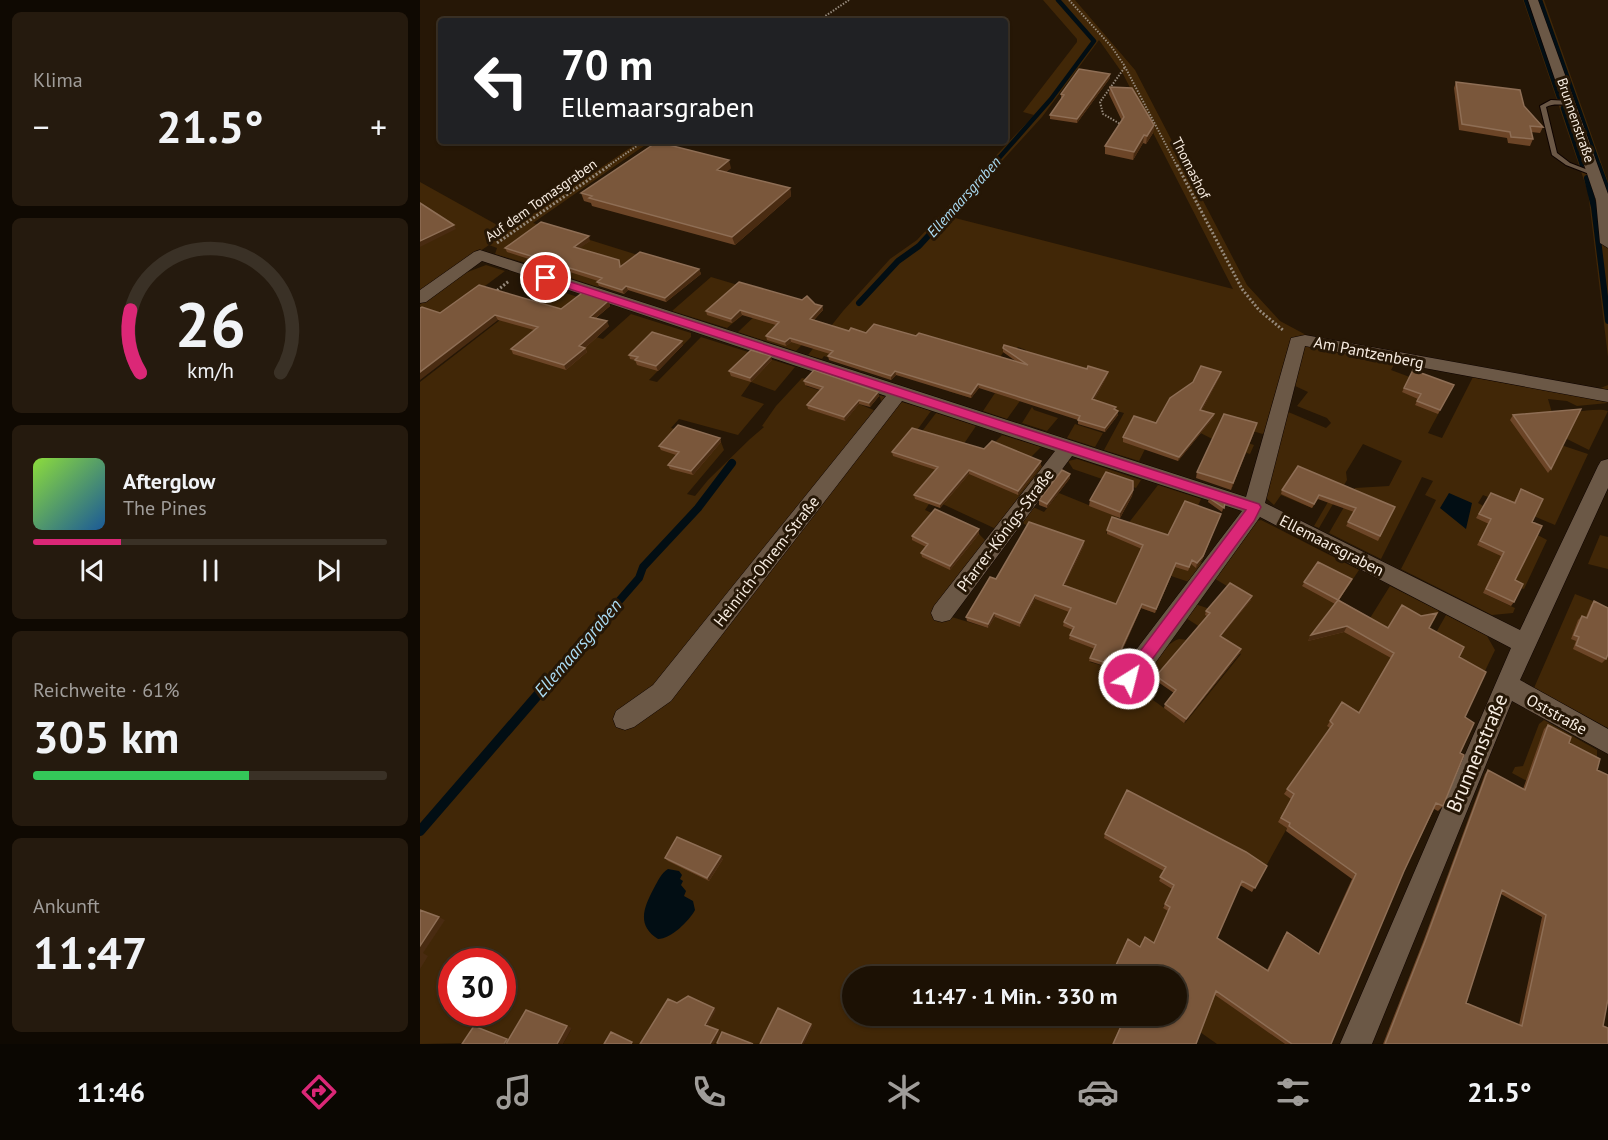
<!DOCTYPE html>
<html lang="de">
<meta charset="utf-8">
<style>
body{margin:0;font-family:"PT Sans",sans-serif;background:#251a0e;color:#f1f3f6;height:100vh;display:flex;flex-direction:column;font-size:22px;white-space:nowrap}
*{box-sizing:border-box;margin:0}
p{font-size:20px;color:#a09d9a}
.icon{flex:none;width:33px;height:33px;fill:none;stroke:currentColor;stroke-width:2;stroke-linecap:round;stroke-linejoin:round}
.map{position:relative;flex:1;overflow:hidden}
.sheet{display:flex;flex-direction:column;gap:12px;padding:12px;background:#0f0902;width:420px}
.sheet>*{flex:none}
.hud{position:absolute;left:18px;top:18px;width:570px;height:126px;border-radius:6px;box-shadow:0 2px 4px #0004,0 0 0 2px #3a3126;background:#202124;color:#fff;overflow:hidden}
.speed{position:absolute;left:18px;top:948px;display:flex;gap:12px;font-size:30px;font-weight:700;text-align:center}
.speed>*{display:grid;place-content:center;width:78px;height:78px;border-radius:50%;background:#1c1104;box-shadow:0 2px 4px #0004,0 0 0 2px #3a3126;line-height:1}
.speed .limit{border:9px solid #d22;background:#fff;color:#111}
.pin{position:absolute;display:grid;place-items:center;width:51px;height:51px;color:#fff;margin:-26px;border:3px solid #fff;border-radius:50%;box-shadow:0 2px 6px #0007}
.me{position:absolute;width:66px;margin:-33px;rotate:36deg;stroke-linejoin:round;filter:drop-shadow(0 0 4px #0008)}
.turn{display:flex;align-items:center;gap:21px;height:126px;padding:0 24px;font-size:27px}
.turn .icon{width:78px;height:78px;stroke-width:2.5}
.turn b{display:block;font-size:42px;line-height:51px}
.big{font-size:45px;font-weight:600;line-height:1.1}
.sheet .card{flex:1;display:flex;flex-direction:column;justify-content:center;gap:9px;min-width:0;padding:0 21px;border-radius:9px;background:#251a0e}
.sheet .dial{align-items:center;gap:0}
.dial svg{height:156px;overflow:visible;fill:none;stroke:#3a3126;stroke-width:7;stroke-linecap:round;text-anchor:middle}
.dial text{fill:#f1f3f6;stroke:none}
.song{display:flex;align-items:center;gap:18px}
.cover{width:72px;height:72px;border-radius:9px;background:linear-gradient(135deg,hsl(90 70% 55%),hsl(210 70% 35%))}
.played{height:6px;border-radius:3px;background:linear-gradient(90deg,#db2777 25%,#3a3126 25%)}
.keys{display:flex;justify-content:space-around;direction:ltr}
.heat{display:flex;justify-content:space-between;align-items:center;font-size:33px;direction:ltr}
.charge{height:9px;border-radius:4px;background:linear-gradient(90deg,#34c759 61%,#3a3126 0)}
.trip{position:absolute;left:422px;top:966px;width:345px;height:60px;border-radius:30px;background:#1c1104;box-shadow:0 2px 4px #0004,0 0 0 2px #3a3126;font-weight:600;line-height:60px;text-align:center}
.menu{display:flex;height:96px;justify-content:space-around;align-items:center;background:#0b0702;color:#a09d9a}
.menu .icon{width:42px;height:42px}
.menu .selected{color:#db2777}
.menu b{font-size:27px;color:#f1f3f6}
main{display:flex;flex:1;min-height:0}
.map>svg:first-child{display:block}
</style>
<main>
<section class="sheet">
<div class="card"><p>Klima</p>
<div class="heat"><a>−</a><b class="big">21.5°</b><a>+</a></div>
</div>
<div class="card dial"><svg viewBox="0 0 100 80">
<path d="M14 69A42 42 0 1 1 86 69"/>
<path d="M14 69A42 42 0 0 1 9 37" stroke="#db2777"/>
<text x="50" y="56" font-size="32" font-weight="700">26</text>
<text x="50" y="72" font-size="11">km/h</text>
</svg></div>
<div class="card">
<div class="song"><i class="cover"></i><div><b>Afterglow</b><p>The Pines</p></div></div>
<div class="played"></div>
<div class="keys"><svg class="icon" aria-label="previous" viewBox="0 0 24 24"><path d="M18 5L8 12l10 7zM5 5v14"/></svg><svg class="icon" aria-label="pause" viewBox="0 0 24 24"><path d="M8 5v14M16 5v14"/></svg><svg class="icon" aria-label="next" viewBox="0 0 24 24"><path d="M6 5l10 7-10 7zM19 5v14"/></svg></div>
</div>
<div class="card"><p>Reichweite · 61%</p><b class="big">305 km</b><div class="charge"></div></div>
<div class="card"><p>Ankunft</p><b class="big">11:47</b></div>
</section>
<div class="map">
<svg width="1188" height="1044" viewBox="0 0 1188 1044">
<rect width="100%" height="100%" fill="#261706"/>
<path fill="#412707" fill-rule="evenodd" d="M623,0h32l60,70 112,215 33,36 28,15 290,53 10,-4v18l-31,3 -10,-5 -19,-2 5,17c14,-2 43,-9 55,-5l-19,39 -30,-15 -4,8 33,11 -33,71 -72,-30 -5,8 69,37 -23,49 -4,-1 -37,5 32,15 -2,5 -21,2 -91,-46 35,-69 -11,-5 8,-14 -11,-4 -41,82 -52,-26 26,-45 34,-2 13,-25 -39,-17 -17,28 1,8 -28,48 -5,-2 25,-43 -10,-3 -17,28 -31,-13 -7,10 -9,-8 21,-86 40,17 5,-5 -4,-5 -30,-12 11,-14 -15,-7 -27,50 -20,-6 -5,12 13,4 -4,9c-21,-6 -38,-15 -57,-25l-48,20 -6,12 -35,-11 20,-37 -32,-9 6,-12 -83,-25 11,-17 -8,-3 -4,6 -9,-3 -34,48 -23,-7 18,-36 -107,16 33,-37 -60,25 -8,-3 -2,3 -14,-4 35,-44 47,-52 27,-19 117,-125 -11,-3 54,-70v-3zM679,40l24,34 110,215 -282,-72 91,-100zM975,363l78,14 -31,61 -14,-5 22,-41 -59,-22z
M1103,0h21l64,182v175l-20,-165z
M220,141h11l-118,82 50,15 -60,18 21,8 -5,3 -44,-13 2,-6 -8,-3 -69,47v-110l88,49z
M170,240l51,16 -43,31 -49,-16z
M66,265l19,6 -36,27 -26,27 -14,-15 -9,-3v-3l45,-31z
M291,277l57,17 -41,34 -55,-17z
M130,288l31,10 15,39 7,2 28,-25 60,19v4l-42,43 8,2 44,-45 94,30 -20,24 -24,-9 -10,14 23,8 -26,31 -59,-16 -8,9 50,14 3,8 -37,44 8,2 13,-16 42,-41 14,-12 -2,-1 14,-20 26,-28 9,2 -5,6 18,6 -15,17 36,12 14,-17 17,7 6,-8 -3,-8 52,16 -16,22 22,38 -8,33 -4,6 54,24 7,7 -54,70 56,17 7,-11 25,10 15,-28 14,5 35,-59 -63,-22 12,-16 11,5 15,-19 59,24 -12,16 11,5 41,-53 43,14 -4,9 -4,52 14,4 -15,19 -21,-7 -16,37 -34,-12 -5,8 -31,1 -15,29 26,10 -6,13 35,11 7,12 53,38 56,-69 -58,-38 9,-13 18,6 40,-9 -38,-23 41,-55 8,-2 98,50 -24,36 32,17 23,-37 49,25 -5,10 -36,-10 -10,17 26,31 -46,40 -71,111 -33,60 -105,11 13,8 -9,18 5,4 -15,35 -14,5 -28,25h-259v40h251l18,11 -8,17h-309l9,-18 -50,18h-49l2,-6 -72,6h-81l9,-16 -58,14 -94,2v-662l80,-62 8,2zM32,962h50v50h-50z
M356,296l19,21 25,9 -24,25 -58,-19z
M575,393l25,8 -13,18 -24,-8z
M612,407l2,3 24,8 -11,13 -25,-8z
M516,413l40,13 -17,25 -39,-17z
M655,424l28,9 -8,14 -28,-9z
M582,435l39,12 -13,13 -36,-15z
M657,459l64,21 -5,8 -30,-10 -1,2 -32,-11 -5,-8z
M614,462l10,5 -48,62 -62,-29 44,-36z
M1180,535l8,2v32l-20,-5z
M1155,594l33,13v121l-74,-40z
M1026,615l41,21 8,14 -10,21 -27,-14 -25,-19z
M759,639l10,1 -34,40c-9,-13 11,-37 24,-41z
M1124,720l53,30v68l-85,-45 3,-6 8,-1 16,-42z
M794,994l71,50h-68l-17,-12z"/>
<path fill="#020e14" d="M1029,493l23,10 -6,26 -26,-21z
M248,869l11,2 3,4 -2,4 3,2 -2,4 5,6 -2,5 9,5 2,9c-6,11 -24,29 -37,29 -22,-14 -14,-32 -4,-51 4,-7 7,-15 14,-19z"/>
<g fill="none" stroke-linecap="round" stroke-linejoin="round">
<path stroke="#020e14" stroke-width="4.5" d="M1106,0l33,97
M1120,0l59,166
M1143,108l19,57
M572,166l59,-67 43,-58 -36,-41"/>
<path stroke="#020e14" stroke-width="6" d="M1178,165l10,27
M1167,178l7,29 14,114
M439,303l39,-42 21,-15 74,-81"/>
<path stroke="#020e14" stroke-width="8" d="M140,669l79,-91 4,-11 55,-59 34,-45"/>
<path stroke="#020e14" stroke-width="10" d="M0,831l141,-163"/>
<g stroke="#0e0300" stroke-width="2">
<path id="service" d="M1131,100l20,1 3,2c-8,4 -19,-1 -28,4l11,46 13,10 26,10v2h-4l-26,-10 -14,-10 -12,-49z"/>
</g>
<g stroke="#0e0300" stroke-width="1">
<path id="minor" d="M1108,0h10l70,194v54l-8,-5 -4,-43z
M60,250l766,247 45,-159 14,-3 303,55v12l-303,-56 -40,157 255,127 78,-164 3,-5 7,-2v29l-88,192 88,49v25l-96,-53 -140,343h-32l171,-396 -251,-131 -122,170 -9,3 -9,-3 -3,-8 3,-8 122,-160 -170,-55 -122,164 -8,2 -8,-2 -3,-7 3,-7 121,-155 -153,-50 -231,300 -37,26 -9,3 -9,-3 -3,-8 3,-8 37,-26 233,-289 -404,-135 -56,41 -6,1v-13l54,-38z"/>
</g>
<path stroke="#95897b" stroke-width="2" stroke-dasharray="1.5 1.5" stroke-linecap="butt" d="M649,0l42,46 13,19 53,101
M398,21l31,-21
M702,125l-19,-11 -3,-12 25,-35
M188,166l36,-25"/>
<path stroke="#95897b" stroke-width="3" stroke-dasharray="2 2" stroke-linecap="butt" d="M757,165l65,124 17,21 25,21
M77,243l113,-78
M74,293l15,-12"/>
<use href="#service" fill="#6b5846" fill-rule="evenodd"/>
<use href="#minor" fill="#6b5846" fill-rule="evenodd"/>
</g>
<path fill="#6c4527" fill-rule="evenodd" d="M690,74v4l-33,45 -27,-4v-4l12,-17h-1v-4z
M1036,82l68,24 19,21 -3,6 -9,-1 2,7 -3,7 -22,-3 -1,-5 -48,-8 -5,-42z
M690,87l44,38 -1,8 -7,11 -3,-1 -10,17 -28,-6v-8l17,-25 -13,-27z
M311,168l-5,4 64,16 1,8 -56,49 -143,-39 -1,-3 -7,-2 -3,-8z
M170,241l-11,7 42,18 78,3 2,5 -35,28 -38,-12 -4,4 -25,-8 -2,-4 1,-1 -91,-29 -2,-4z
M188,301l2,5 -14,12 13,8 -24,22 2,4 -21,18 -53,-16 -2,-5 23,-19 -36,-10 -58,-7 121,-4z
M395,304l7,2 1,4 -9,10 35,11 17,2 50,3 101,26 -14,-10v-4l104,28 -13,24 24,11v4l-13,17 -27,-8v-4l-99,-32 -8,10 -75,-23 -5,5 -62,-20 -1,-4 2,-2 -39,-12 -5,4 -19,-6 -1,-4 10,-11 -34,-10 -10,8 -25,-8 -1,-4z
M263,345l-25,26 -21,-6 -2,-5 -5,-1 -1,-4z
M352,360l-21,22 -20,-6 -2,-5z
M800,376l-18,34 12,4 -1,4 -35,43 -55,-19v-5l33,-14z
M384,381l74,11 1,4 -9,11 -11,-3 -14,17 -37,-12 -1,-4 13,-15 -15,-5z
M1034,385l-16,29 -23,-9 3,-6 -16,-7 2,-4z
M1093,415l38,54 -3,4 -38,-53z
M835,430l-24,60 -35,-12 1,-6z
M300,438l1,4 -28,33 -23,-6 -2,-4 8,-10 -15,-5 -2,-4z
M564,449l57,16 -23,30 -49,-21 -29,34 -25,-9 -1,-4 22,-25 -43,-14 -1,-4z
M878,466l97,41 -17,34 -32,-15 8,-14 -36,-13 -6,9 -31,-14 1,-4z
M650,474v4l-23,30 -8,-3v-5z
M1101,489l11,33 -17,58 -1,22 -3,4 -28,-13 18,-37 -24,-11 12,-21 -13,-6 15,-25 23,9z
M713,490l-1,6 -12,22 -31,-12 1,-6z
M789,498l16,5 -3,9 -14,-10z
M801,514l-19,46 -6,8 -5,-4 -3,7 -13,-4 -20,46 -14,-5 -27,61 -25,-8 1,-3 5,-9 -26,-10 1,-4 3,-5 -10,-4 1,-4 5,-10 -34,-13 -15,28 -25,-10 -7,11 -21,-7 -1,-4 30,-38 88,-38v4l-20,41 52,18 26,-55 -35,-15v-4l61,5z
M559,529v5l-29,36 -28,-13 -1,-4 5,-6 -14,-7v-4z
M898,562l34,17 -13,21 49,28 14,-23 19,11 16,-3 -8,15 35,19 -5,10 27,15 -21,45 9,6 -14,30 4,2 -21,51 -5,5 -4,-2 -30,62 -73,173h-46l-70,-49 -19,49h-83l7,-17 -17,-11h73v-40h-65l17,-37 12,8 5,-10 9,6 14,-32 -5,-3 9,-19 -13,-8 5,-10 -60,-33 1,-4 22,-44 119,62 21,14 -15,26 -12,-7 -23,53 50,32 17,-34 3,-4 31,22 34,-75 -66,-48 1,-3 -9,-6 13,-23 -7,-5 46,-66 -3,-2 15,-24 17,10 32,-54 -47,-26 -36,9 3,-6 24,-31 -33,-18z
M831,600l-30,36 19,17 -56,70 -20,-15 1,-4 9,-11 -19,-13 1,-4 51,-60 -2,-1 1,-4z
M1174,601l12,58 -4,4 -29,-14 3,-8 -5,-2 7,-19 4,-4 4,1 5,-12z
M1128,725l21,18 28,27 6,256 5,18h-225l40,-102 62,-168 3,-4 35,19 21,-60zM1081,894l41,23 -23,108 -53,-22z
M245,858l58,1 -14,22 -41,-20z"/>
<path fill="#492b11" d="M690,74v4l-33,45v-4z
M734,125l-1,8 -7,11 1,-8z
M724,135l-1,8 -10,17 1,-8z
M309,160l2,8 -12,10 -2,-8z
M370,188l1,8 -56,49 -3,-8z
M34,225l2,4 -36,18v-6z
M169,236l1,5 -14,10 -2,-4z
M279,269l2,5 -35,28 -1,-4z
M206,286l2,4 -4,4 -2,-4z
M188,301l2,5 -18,15 -2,-4z
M402,306l1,4 -12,13 -1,-4z
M320,310l2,5 -10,8 -1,-4z
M75,315l3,5 -78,60v-8z
M187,321l2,5 -24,22 2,4 -21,18 -2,-5 15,-19z
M370,338l1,4 -5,4 -1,-4z
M262,341l1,4 -25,26 -2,-5z
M351,356l1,4 -21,22 -1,-4z
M475,371l1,4 -5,5v-4z
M688,372l-1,4 -15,28v-5z
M801,372l-1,4 -20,38v-4z
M558,384l1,4 -8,10v-4z
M458,392l1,4 -9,11 -1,-4z
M439,400v4l-14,17 -1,-4z
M698,411v4l-13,17v-4z
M794,414l-1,4 -35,43 1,-4z
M837,423l-2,7 -24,60 2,-7z
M300,438l1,4 -28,33 -2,-4z
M621,461v4l-23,30v-4z
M549,470v4l-29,34v-4z
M650,474v4l-23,30v-4z
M713,490l-1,6 -12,22v-6z
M801,514l-19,46 -6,8 1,-5z
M559,529v5l-29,36v-4z
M664,541v4l-21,44v-4z
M756,563l-1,4 -20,46 1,-4z
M615,595v4l-15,28v-4z
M832,596l-1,4 -32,39 1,-3z
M722,604l-1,4 -27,61v-4z
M574,613l1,4 -7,11v-4z
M927,626l-3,6 -36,9 3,-6z
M821,649l-1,4 -56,70 2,-4z
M301,856l2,3 -14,22 -2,-3z
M19,917l6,3 -22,33 5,3 -8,13v-23z
M294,1008l2,2 -9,17 -2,-2z
M391,1024l2,2 -9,18h-3z
M147,1026l5,2 -9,16h-6z
M298,1030l2,2 -6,12h-4z"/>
<path fill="#7a573b" stroke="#8e6e55" stroke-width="1.5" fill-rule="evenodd" d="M659,69l31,5 -33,45 -27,-4 14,-20 -3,-1z
M1036,82l64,8 4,16 19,21 -13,-1 3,13 -22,-2 -1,-5 -48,-8z
M690,87l22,1 22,37 -7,11 -3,-1 -10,17 -29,-6 19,-29z
M237,142l72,18 -12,10 73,18 -58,49 -143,-39 3,-2 -11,-3z
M0,203l34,22 -34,16z
M121,222l48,14 -15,11 45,13 1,7 20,-15 59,17 -34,29 -39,-12 -4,4 -25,-8 5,-4 -97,-30z
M319,282l63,18 5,-4 8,8 7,2 -12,13 39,12 2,-3 15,5 8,-9 42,12 3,-3 109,32 -25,-17 1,-3 83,24 1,-3 20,6 -16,27 24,8 -2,2 4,2 -13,17 -27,-8 2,-4 -102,-32 -7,10 -76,-23 -4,5 -63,-20 5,-5 -43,-13 -5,4 -19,-6 13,-14 -39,-12 -9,9 -25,-8z
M59,285l82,24 21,-16 26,8 -18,16 17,4 -28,25 6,2 -21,17 -53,-16 27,-22 -43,-12 -75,57v-64l2,-1 18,6z
M232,332l30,9 -26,25 -21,-6 3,-3 -9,-2z
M331,350l20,6 -21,22 -21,-7z
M781,366l20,6 -21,38 14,4 -35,43 -56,-20 11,-21 22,7 14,-25 23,-16z
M394,370l64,22 -9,11 -10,-3 -15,17 -37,-12 16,-18 -19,-6z
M993,370l41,15 -14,25 -23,-9 4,-7 -17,-6z
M1161,409l-30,60 -38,-54z
M804,414l33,9 -24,60 -36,-11z
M258,425l42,13 -29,33 -23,-6 11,-13 -20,-6z
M492,428l72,21 8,-8 49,20 -23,30 -49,-21 -29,34 -26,-9 24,-28 -46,-15z
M878,466l97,41 -15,29 -32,-14 8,-14 -37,-13 -5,9 -32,-14z
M642,470l8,4 -23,30 -8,-4z
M686,472l27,9v9l-13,22 -30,-12z
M1101,489l22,10 -11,23 10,4 -27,54 8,4 -9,18 -28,-13 18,-37 -24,-11 11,-22 -12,-5 12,-21 24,10z
M789,498l16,5 -1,5z
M765,501l36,13 -18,42 -6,7 -5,-3 -3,7 -13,-4 -20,46 -14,-5 -28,61 -24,-7 6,-13 -26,-10 4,-8 -10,-5 7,-14 -36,-13 -15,28 -26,-10 -6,11 -22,-7 24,-40 6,2 33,-57 55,19 -21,44 53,19 27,-59 -36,-15 5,-13 56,18z
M515,509l44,20 -29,37 -29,-13 7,-9 -16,-8z
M898,562l34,17 -14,21 -34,-18z
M810,583l22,13 -32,40 21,13 -55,70 -21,-15 11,-14 -20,-14 54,-63 -4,-2z
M918,600l50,28 14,-23 19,11 16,-3 -8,15 35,19 -5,10 27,15 -21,45 9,6 -14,30 4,2 -21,51 -7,-3 -32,68 -73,173h-39l-76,-53 -20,53h-83l9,-20 -14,-8h68v-40h-65l17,-37 12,8 5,-10 9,6 16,-36 -5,-3 9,-19 -14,-8 6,-10 -61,-33 22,-44 119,62 21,14 -12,22 -13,-7 -25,57 51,33 19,-39 32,22 37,-80 -67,-48 1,-3 -9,-5 13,-24 -7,-5 46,-65 -3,-3 12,-19 17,11 35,-60 -47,-27 -36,9z
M1174,601l14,7v46l-2,5 -30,-14 3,-8 -5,-2 8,-19 5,2z
M1128,725l23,12 -2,6 31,16 -3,11 11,5v224l-5,27 5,2v16h-223l41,-105 62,-169 37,20zM1082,890l44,25 -24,111 -56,-23z
M257,837l44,19 -14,22 -42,-20z
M0,910l19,7 -19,29z
M268,996l26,12 -9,17 13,5 -8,14h-70l28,-45 9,4z
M358,1008l33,16 -10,20h-41z
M106,1010l41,16 -10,18h-51z
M54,1026l33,13 -3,5h-42z
M191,1032l21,10 -1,2h-27z
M302,1032l31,12h-34l-2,-1z"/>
<path fill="#db2777" stroke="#8e194d" stroke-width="1.5" d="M126,274l713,230 2,3 -7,14 -120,163 -5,2 -6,-2 -2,-5 2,-5 123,-164 -704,-230 -1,-2z"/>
<g text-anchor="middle" stroke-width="6" stroke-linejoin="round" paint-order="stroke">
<g font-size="14" fill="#f7ece1" stroke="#261706">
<text transform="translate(1156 120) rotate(71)" y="5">Brunnenstraße</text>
<text transform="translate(771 168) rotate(63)" y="5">Thomashof</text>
<text transform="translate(121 200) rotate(-35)" y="5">Auf dem Tomasgraben</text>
</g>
<g font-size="15" font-style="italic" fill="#aadbf3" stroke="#261706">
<text transform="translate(544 197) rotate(-48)" y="5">Ellemaarsgraben</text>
</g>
<g font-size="16" fill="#f7ece1" stroke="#261706">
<text transform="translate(949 352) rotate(11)" y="6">Am Pantzenberg</text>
<text transform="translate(585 530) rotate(-53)" y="6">Pfarrer-Königs-Straße</text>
<text transform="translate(912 545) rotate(27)" y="6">Ellemaarsgraben</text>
<text transform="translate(346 561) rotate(-52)" y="6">Heinrich-Ohrem-Straße</text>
<text transform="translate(1137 714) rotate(29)" y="6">Oststraße</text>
</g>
<g font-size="18" font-style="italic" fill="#aadbf3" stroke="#261706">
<text transform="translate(158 648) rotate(-49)" y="6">Ellemaarsgraben</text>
</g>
<g font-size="20" fill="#f7ece1" stroke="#261706">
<text transform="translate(1057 753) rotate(-67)" y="7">Brunnenstraße</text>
</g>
</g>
</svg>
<div class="speed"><div class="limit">30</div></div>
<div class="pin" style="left:126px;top:278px;background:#d93025"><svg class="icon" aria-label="arrive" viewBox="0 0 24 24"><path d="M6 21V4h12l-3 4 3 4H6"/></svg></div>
<svg class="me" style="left:709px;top:679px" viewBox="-20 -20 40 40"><circle r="17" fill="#db2777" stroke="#fff" stroke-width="3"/><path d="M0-11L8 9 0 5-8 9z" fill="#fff"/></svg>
<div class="trip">11:47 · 1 Min. · 330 m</div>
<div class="hud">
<div class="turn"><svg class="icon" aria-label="left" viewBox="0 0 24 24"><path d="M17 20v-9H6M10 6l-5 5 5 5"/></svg><div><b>70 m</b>Ellemaarsgraben</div></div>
</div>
</div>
</main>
<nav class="menu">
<b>11:46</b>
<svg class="icon selected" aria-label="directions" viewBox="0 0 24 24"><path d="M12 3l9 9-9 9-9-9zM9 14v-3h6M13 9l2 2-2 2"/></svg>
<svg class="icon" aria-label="music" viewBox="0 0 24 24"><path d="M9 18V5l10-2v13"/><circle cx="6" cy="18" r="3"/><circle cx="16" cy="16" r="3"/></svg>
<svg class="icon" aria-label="phone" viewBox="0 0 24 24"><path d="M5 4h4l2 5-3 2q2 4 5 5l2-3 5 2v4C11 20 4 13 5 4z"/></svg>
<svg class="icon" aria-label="climate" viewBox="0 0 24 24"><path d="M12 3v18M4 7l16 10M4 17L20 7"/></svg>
<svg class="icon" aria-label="car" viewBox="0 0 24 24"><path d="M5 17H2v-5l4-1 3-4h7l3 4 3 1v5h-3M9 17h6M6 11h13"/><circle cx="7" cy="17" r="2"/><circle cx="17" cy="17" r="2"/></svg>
<svg class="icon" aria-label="filters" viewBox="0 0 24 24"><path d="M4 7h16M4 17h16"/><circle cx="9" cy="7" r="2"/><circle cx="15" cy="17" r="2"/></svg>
<b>21.5°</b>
</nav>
